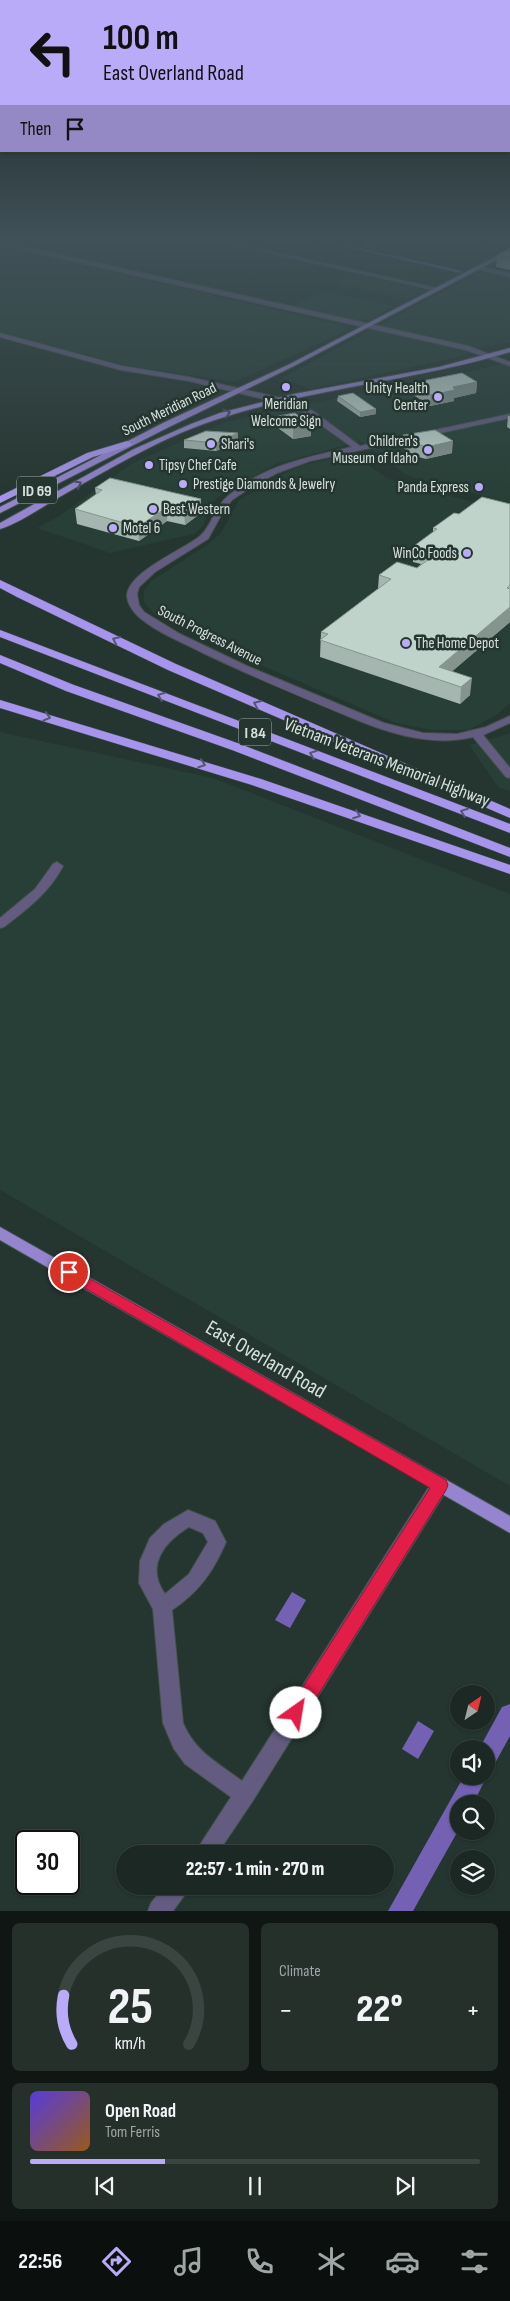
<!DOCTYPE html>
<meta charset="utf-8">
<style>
body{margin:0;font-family:"Sofia Sans Condensed",sans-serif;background:#25302b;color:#f1f3f6;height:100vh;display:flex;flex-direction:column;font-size:19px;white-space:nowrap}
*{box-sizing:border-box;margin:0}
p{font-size:16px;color:#a0a6a6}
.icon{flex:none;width:28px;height:28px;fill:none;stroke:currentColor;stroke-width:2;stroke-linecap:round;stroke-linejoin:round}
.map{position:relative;height:1911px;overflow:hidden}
.side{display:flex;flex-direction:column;gap:12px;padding:12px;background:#0f1613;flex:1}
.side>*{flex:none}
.top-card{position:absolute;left:0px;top:0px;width:510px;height:152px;box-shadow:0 1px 4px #0004,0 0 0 1px #3a4441;background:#b9abf7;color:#111;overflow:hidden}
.needle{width:32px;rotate:35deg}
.tools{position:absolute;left:450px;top:1685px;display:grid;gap:10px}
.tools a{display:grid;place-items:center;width:45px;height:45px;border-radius:50%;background:#1c2823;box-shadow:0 1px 4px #0004,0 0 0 1px #3a4441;font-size:25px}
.speed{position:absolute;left:15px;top:1830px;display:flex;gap:10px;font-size:25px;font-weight:700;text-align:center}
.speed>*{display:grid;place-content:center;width:65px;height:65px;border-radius:50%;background:#1c2823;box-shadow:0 1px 4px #0004,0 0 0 1px #3a4441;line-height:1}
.speed .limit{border:2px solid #111;border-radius:8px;background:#fff;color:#111}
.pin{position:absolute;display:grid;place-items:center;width:42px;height:42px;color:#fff;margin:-21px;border:2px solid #fff;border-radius:50%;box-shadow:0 1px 5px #0007}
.me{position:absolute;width:55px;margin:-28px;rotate:32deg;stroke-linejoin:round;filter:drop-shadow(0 0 4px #0008)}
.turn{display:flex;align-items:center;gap:18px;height:105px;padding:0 20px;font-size:22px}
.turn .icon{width:65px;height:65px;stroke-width:2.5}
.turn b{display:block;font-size:35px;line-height:42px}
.then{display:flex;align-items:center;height:48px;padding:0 20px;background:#0003;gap:10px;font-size:19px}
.big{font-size:38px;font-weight:800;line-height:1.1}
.side .tile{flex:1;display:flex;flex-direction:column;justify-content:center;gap:8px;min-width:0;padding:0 18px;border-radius:8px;background:#25302b}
.side .dial{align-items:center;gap:0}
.dial svg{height:130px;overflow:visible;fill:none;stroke:#3a4441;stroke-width:7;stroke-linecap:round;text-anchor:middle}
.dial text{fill:#f1f3f6;stroke:none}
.song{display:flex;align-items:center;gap:15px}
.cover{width:60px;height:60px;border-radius:8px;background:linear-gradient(135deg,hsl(250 70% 55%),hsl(30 70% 35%))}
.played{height:5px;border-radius:2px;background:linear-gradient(90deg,#b9abf7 30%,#3a4441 30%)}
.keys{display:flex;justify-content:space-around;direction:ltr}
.heat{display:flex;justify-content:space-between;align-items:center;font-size:28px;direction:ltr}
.side .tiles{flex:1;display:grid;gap:12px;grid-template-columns:1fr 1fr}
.tile:last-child{grid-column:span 2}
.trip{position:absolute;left:116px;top:1845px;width:278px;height:50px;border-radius:25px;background:#1c2823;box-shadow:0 1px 4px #0004,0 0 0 1px #3a4441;font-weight:800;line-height:50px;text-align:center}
.menu{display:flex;height:80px;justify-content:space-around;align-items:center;background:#0b100e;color:#a0a6a6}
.menu .icon{width:35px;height:35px}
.menu .on{color:#b9abf7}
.menu b{font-size:22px;color:#f1f3f6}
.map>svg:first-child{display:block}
</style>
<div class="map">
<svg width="510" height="1911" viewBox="0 0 510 1911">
<rect width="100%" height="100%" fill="#25352f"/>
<path fill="#273f36" d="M0,247l345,79 3,4 -113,52 -109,-17 -126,-33z
M480,272l30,6v64l-26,5 -21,9 -27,6 -126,27 -28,-11z
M355,274l70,16 -18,9 -72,-16z
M323,291l71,15 -24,14h-15l-63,-14z
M510,362v141l-102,-27 -48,-35 -84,23 -50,27 -15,13 -8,22 -9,8 -84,19 -73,-25 22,-12 72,-52 94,-42 144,-31 90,-17z
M352,455l37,24 121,33v191l-12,11 -29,16h-38l-35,-7 -173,-74 -69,-35 -10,-12v-12l7,-9 56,-36 14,-12 18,-33 50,-29 18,-7z
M0,732l213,46 297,116v592l-510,-296z
M510,733v58l-12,-4 -29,-42z"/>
<path fill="#7461b4" d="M292,1592l14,8 -16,28 -15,-8z
M418,1721l16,10 -16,28 -16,-10z"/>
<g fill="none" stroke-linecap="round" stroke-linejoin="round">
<path fill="#7461b4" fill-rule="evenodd" d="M310,239h11l142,32 -3,2z
M510,1704v32l-16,29 -8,3v-19h-7l23,-42z
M486,1774l1,2 -14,28h-14v25l-46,82h-25l76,-135h22z"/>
<g stroke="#41514b" stroke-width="2">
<path id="minor" d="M206,239h11l224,50 -3,2z
M378,239h8l-17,8 -5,-1z
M485,239l25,2v4l-22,-4z
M0,241l468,105 42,16v4l-44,-16 -466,-105z
M478,266l32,7v4l-34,-8z
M0,333l122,33 67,11 92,21 32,13 47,35 150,-32v4l-200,43 -33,12 -24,13 -21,14 -8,10 -16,29 -53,33 -16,15 -2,7 2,11 5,7 36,22 67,32 137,57 39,10 34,1 29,-7 24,-11v7l-27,12 27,33v10l-4,-1 -33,-40c-38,9 -75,-1 -111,-15 -53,-22 -107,-44 -159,-69 -21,-11 -45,-20 -63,-35 -6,-5 -13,-14 -13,-23 2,-23 55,-45 72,-58 12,-9 15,-29 28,-40 34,-31 81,-40 125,-50l-45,-32 -31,-13 -87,-21 -68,-11 -121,-33z
M57,862l6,4c-14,27 -36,43 -59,61l-4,1v-10l35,-29 18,-25z
M440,1477l6,2 3,6 -3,6 -194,311 -35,52h-23l37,-57 -46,-33 -11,-15 -11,-26 -10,-114 -14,-26 1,-22 10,-23 14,-14 24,-14 27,11 11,21c-13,30 -27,50 -54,68l11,113c12,29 35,40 59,58l192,-302zM189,1527l14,6 5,9 -19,32 -24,20c-20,-28 -1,-52 24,-67z
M165,1886h24l-3,7 -13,18h-25l3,-8z"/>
</g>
<g stroke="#41514b" stroke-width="2">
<path id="major" d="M510,249v4l-216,113 -125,61 -169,86v-6l163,-84 127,-59z
M510,348v4c-103,31 -212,37 -312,74 -47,18 -91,44 -135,69 -20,11 -41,27 -63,34v-6l134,-74 57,-25 29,-11 74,-19 145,-27z
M0,1227l510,289v17l-510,-293z"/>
</g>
<g stroke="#41514b" stroke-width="1">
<path id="highway" d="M127,441l5,3 -2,2 -37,11 -93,46v-7l87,-43z
M0,580l176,84 334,145v9l-342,-148 -151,-73 -17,-9z
M0,630l510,194v9l-510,-196z
M0,655l74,30 166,59 270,104v9l-278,-107 -166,-59 -66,-28z
M0,700l261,79 249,86v9l-258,-89 -252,-77z"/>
</g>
<use href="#minor" fill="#635c80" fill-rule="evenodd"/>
<use href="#major" fill="#9485ce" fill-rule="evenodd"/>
<use href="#highway" fill="#a795ed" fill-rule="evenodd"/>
</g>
<path fill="#a5b5af" d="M510,248v22l-14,-3 1,-12z
M477,382l-1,11 -22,5v3l-24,5 -18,-12v-11z
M338,396l38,13v5l-16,3 -23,-16z
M278,416l33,9v11l-18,3 -15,-11z
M508,416h2v13l-3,-2z
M238,433v8l-22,10 -32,-3v-8z
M403,435l49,18 -26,6 -15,-4 -8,-8z
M95,488l106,11v14l-16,12 -18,-4 -28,20 -62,-17 -2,-15 21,-14z
M510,504v118l-58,49 18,24 -10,9 -140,-47 1,-25 57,-43 1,-14 38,-7 4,-4 -8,-2 1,-16 19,-14v-4l26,-14z"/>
<path fill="#86948e" d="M477,382l-1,11 -22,5v3l-24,5 1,-11 22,-8z
M376,409v5l-16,3v-5z
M311,425v11l-18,3v-11z
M238,433v8l-22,10v-8z
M453,441l-1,12 -26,6 1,-12z
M201,499v14l-16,12 -1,-14z
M167,507v14l-28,20 -1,-14z
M510,607v15l-69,59 -2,-14z
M472,678l-2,17 -10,9 1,-17z"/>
<path fill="#c0d3cb" stroke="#86948e" d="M510,248v10l-13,-3z
M462,373l15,9 -24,5 2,3 -24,5 -19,-12z
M353,393l23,16 -16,3 -22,-16z
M295,413l16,12 -18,3 -15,-12z
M435,430l18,11 -26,6 -16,-4 -8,-8z
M206,431l32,2 -22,10 -32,-3z
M110,478l91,21 -17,12 -17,-4 -29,20 -63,-18 27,-19 -7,-2z
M482,497l28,7v81l-3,3 3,1v18l-71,60 33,11 -11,9 -141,-47 8,-6 -7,-2 70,-53 -12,-4 18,-13 20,6 20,-15 -23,-7 23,-17 -4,-1 21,-15 5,1z"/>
<defs><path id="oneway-chevron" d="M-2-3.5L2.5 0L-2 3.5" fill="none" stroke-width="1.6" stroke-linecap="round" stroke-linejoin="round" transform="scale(1.25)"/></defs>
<g stroke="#464d5f">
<use href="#oneway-chevron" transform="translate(227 413) rotate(-16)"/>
<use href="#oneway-chevron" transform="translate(78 484) rotate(-29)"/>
</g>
<g stroke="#525772">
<use href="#oneway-chevron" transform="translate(116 640) rotate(-155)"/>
<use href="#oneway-chevron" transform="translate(161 696) rotate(-159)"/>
<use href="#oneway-chevron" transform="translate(257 704) rotate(-156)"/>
<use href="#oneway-chevron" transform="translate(47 717) rotate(16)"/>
<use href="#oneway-chevron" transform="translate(313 754) rotate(-159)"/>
<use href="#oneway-chevron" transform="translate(202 764) rotate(18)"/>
<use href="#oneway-chevron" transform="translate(464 812) rotate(-159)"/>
<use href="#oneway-chevron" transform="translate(357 815) rotate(20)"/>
</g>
<linearGradient id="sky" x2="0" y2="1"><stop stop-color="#141d1a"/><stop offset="0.47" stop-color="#405158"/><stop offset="1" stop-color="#405158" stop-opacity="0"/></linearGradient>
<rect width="510" height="506" fill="url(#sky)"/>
<path fill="#e11d48" stroke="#92132f" d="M69,1267l377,213 2,5 -2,5 -143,229 -7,3 -6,-3 -3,-6 3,-6 140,-219 -366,-212 -2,-4 2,-4z"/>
<g fill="#b9abf7" stroke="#25352f" stroke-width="2">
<circle cx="286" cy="387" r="5"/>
<circle cx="438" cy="397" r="5"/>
<circle cx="211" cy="444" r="5"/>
<circle cx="428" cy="450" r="5"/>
<circle cx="149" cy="465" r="5"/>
<circle cx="183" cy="484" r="5"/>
<circle cx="479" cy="487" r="5"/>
<circle cx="153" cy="509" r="5"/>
<circle cx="113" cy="528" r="5"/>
<circle cx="467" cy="553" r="5"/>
<circle cx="406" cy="643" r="5"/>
</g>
<g text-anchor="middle" stroke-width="5" stroke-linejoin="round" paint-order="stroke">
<g font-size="15" fill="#d7e1dd" stroke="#25352f" text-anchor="start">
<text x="428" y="393" text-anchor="end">Unity Health<tspan x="428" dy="17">Center</tspan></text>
<text x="286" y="409" text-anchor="middle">Meridian<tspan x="286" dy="17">Welcome Sign</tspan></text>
<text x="418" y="446" text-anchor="end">Children's<tspan x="418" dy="17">Museum of Idaho</tspan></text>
<text x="221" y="449">Shari's</text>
<text x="159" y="470">Tipsy Chef Cafe</text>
<text x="193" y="489">Prestige Diamonds &amp; Jewelry</text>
<text x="469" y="492" text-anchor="end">Panda Express</text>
<text x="163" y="514">Best Western</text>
<text x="123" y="533">Motel 6</text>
<text x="457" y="558" text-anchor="end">WinCo Foods</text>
<text x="416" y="648">The Home Depot</text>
</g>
<g font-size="15" fill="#d7e1dd" stroke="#25352f">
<text transform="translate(169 409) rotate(-26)" y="5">South Meridian Road</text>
<text transform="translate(210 635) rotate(27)" y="5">South Progress Avenue</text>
</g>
<g fill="#25352f" stroke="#a2ada9" stroke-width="1">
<rect x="17" y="476.5" width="40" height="27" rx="4"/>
<rect x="239" y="718.5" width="32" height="27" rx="4"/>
</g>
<g font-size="16" font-weight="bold" fill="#d7e1dd">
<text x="37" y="496">ID 69</text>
<text x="255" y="738">I 84</text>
</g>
<g font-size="18" fill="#d7e1dd" stroke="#25352f">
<text transform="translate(387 762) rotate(21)" y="6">Vietnam Veterans Memorial Highway</text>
</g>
<g font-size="21" fill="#d7e1dd" stroke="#25352f">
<text transform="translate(266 1359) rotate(30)" y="7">East Overland Road</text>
</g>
</g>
</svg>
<div class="tools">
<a><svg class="needle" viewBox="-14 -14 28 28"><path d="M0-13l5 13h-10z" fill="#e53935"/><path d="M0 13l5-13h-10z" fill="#a0a6a6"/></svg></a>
<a><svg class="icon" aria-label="sound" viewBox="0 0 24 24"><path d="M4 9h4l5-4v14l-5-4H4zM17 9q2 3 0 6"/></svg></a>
<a><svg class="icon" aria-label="search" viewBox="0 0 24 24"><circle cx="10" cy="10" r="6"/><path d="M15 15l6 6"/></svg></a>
<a><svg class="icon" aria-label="layers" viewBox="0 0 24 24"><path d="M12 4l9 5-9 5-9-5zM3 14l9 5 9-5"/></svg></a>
</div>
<div class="speed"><div class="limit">30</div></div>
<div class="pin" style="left:69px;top:1272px;background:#d93025"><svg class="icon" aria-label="arrive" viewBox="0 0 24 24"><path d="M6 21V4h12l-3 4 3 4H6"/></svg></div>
<svg class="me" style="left:296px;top:1713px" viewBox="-20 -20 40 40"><circle r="19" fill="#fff"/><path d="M0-13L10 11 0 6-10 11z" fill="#e11d48"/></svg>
<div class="trip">22:57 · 1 min · 270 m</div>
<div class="top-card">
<div class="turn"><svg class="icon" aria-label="left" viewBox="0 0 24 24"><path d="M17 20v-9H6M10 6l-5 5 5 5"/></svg><div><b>100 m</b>East Overland Road</div></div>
<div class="then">Then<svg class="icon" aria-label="arrive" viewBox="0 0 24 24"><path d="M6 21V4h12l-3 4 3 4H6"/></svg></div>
</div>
</div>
<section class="side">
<div class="tiles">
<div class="tile dial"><svg viewBox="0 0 100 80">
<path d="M14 69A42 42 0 1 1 86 69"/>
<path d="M14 69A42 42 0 0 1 9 39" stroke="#b9abf7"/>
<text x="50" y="56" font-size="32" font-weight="700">25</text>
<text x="50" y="72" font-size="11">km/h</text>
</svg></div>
<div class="tile"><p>Climate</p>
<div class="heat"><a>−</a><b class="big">22°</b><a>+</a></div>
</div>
<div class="tile">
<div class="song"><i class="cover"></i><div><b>Open Road</b><p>Tom Ferris</p></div></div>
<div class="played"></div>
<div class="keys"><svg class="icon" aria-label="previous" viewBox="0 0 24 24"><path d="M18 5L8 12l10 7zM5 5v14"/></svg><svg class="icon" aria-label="pause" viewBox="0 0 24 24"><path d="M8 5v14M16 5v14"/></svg><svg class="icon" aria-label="next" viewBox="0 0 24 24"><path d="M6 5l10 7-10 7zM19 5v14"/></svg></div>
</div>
</div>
</section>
<nav class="menu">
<b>22:56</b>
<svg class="icon on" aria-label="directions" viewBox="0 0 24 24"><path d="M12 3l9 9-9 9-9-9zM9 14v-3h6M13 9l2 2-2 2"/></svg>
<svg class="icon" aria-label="music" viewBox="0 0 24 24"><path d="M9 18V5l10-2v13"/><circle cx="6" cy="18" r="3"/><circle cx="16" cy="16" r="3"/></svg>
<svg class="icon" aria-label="phone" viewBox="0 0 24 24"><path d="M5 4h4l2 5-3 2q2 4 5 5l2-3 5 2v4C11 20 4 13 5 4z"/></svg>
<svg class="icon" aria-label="climate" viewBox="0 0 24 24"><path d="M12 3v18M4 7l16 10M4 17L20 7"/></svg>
<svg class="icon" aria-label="car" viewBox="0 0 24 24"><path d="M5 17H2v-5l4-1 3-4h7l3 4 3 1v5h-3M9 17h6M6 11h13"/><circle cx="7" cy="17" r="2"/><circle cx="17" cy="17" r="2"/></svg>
<svg class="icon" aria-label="filters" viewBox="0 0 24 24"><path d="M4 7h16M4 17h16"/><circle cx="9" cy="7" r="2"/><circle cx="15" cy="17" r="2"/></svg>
</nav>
